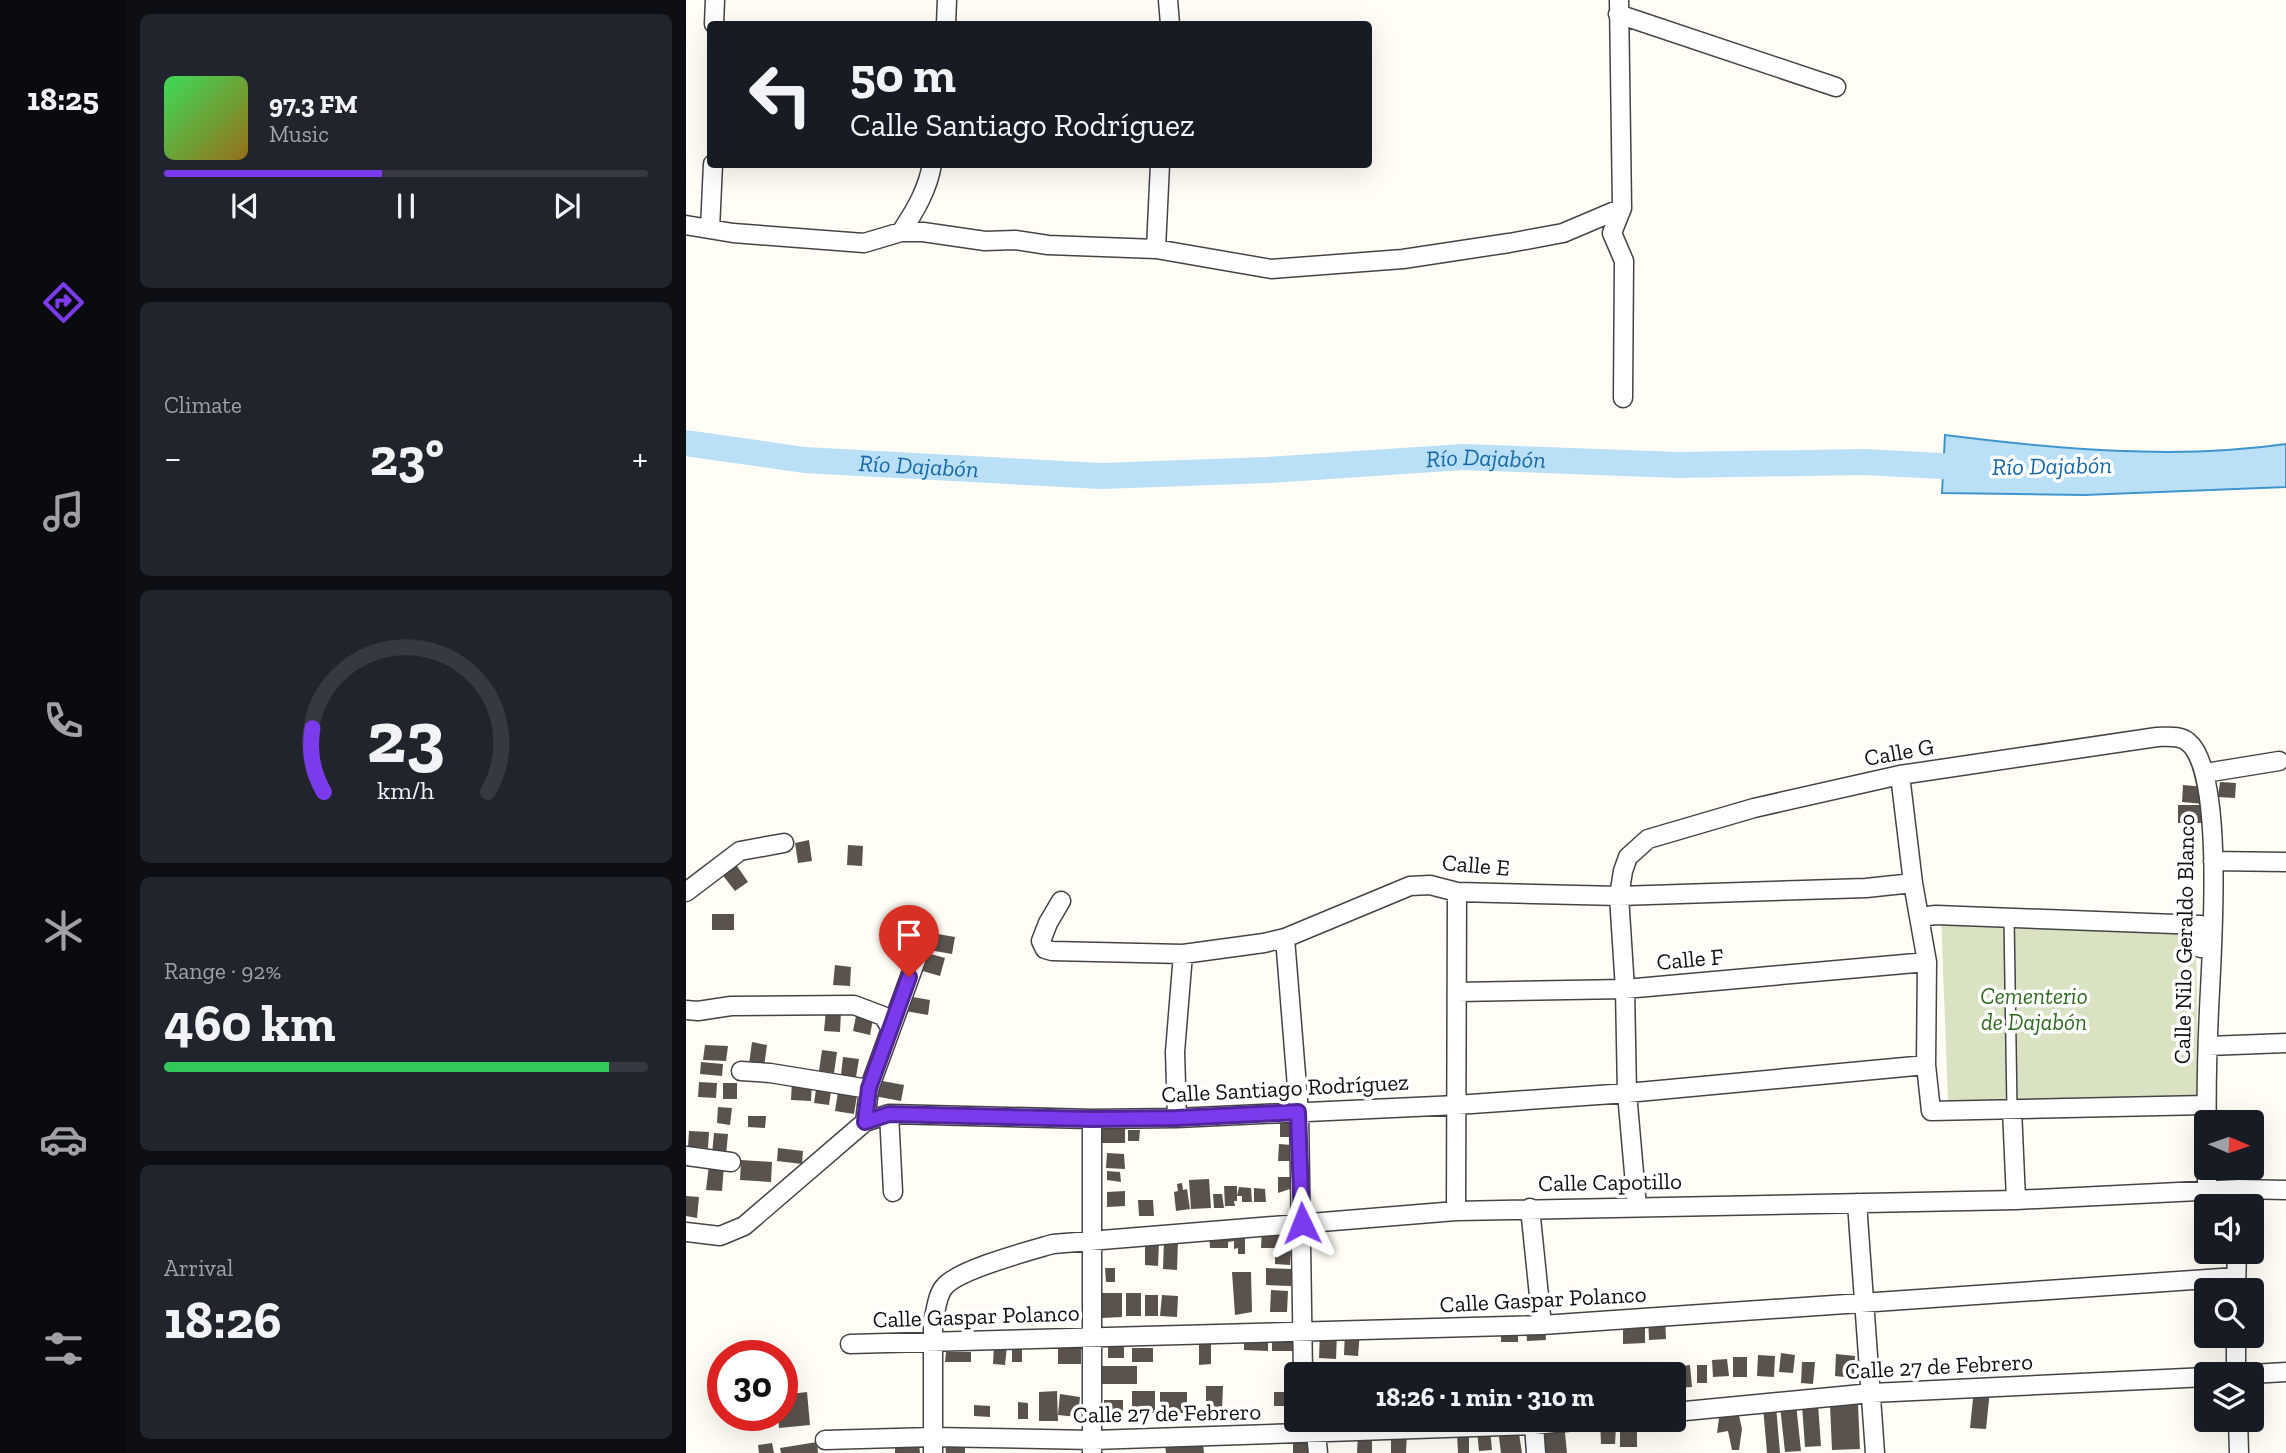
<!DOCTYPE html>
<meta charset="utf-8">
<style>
body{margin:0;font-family:"Zilla Slab",serif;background:#20242c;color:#f1f3f6;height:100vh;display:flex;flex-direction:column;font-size:26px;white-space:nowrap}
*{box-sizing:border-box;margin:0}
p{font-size:23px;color:#9ea1a6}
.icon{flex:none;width:38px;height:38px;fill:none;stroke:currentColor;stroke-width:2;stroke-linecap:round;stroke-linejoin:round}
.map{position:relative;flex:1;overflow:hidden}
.details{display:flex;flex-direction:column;gap:14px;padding:14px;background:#0d0f14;width:560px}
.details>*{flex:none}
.guide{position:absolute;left:21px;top:21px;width:665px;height:147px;border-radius:7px;box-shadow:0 7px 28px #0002;background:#171b24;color:#f1f3f6;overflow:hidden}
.needle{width:46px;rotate:92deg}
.controls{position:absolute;left:1508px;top:1110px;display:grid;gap:14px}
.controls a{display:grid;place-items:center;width:70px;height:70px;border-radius:7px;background:#171b24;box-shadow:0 7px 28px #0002;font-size:35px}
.speed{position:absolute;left:21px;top:1340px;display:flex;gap:14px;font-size:35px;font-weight:700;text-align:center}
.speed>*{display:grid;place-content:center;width:91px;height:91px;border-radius:50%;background:#171b24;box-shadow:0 7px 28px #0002;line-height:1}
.speed .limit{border:10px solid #d22;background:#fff;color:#111}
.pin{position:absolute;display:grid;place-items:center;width:60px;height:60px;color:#fff;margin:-72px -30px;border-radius:50% 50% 50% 0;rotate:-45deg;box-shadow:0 0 7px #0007}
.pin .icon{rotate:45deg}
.me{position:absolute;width:77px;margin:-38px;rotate:358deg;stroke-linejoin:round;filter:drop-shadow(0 0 5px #0008)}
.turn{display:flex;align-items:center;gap:24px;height:147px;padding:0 28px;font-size:32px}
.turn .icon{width:91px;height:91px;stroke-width:2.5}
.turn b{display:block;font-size:49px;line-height:60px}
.big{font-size:52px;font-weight:700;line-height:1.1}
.details .card{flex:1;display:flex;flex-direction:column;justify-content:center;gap:10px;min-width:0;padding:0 24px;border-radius:10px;background:#20242c}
.details .dial{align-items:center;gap:0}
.dial svg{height:182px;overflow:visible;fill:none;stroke:#363941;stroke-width:7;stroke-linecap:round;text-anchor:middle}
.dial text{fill:#f1f3f6;stroke:none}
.song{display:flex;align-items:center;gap:21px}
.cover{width:84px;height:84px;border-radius:10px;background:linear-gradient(135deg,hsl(130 70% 55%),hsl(40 70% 35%))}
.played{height:7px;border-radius:4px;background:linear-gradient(90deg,#7c3aed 45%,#363941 45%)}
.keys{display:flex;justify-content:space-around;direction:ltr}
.heat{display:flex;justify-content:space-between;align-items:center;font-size:38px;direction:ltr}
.charge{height:10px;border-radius:5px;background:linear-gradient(90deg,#34c759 92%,#363941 0)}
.trip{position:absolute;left:598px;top:1362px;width:402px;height:70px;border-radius:7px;background:#171b24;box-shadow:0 7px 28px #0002;font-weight:700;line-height:70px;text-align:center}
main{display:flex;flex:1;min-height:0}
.tab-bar{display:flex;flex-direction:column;width:126px;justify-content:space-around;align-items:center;background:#090b0e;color:#9ea1a6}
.tab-bar .icon{width:49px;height:49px}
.tab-bar .on{color:#7c3aed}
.tab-bar b{font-size:32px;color:#f1f3f6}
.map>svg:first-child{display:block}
</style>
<main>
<nav class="tab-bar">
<b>18:25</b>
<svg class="icon on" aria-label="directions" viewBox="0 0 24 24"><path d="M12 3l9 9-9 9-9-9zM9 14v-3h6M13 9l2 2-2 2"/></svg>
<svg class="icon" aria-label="music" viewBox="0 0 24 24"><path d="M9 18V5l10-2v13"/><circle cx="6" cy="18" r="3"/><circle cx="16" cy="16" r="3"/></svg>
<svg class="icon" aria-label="phone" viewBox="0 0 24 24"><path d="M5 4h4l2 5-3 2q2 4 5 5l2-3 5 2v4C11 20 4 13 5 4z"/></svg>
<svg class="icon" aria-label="climate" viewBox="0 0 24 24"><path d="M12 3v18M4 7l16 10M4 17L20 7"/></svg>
<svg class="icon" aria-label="car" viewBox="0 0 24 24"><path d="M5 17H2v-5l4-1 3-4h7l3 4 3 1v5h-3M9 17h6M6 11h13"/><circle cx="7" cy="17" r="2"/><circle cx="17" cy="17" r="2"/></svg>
<svg class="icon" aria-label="filters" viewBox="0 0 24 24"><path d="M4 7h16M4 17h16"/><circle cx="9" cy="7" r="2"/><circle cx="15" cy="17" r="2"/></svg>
</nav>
<section class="details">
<div class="card">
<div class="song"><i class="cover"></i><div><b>97.3 FM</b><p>Music</p></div></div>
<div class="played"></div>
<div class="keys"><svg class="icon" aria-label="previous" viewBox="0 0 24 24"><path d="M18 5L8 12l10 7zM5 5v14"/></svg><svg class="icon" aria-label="pause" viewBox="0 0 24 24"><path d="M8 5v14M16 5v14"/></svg><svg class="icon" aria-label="next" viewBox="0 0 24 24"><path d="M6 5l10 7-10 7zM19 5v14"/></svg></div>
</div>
<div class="card"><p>Climate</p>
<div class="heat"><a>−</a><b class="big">23°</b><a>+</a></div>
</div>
<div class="card dial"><svg viewBox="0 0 100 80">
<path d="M14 69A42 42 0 1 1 86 69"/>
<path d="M14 69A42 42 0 0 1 9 41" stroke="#7c3aed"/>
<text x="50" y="56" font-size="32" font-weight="700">23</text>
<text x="50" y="72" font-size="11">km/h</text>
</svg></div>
<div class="card"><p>Range · 92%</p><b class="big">460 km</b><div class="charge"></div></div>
<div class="card"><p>Arrival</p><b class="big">18:26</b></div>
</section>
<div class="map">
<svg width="1600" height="1453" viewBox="0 0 1600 1453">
<rect width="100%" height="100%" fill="#fffdf5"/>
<path fill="#d9e3c4" d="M1255,916l255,10 2,172 -250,3z"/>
<path fill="#b9e0f7" stroke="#3f96cf" stroke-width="2" d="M1259,435c111,14 230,25 341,9v43l-202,8 -142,-2z"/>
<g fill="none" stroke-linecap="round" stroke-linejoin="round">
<path stroke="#b9e0f7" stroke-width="26" id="s1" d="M0,443l118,17 297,16 167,-6 195,-13 215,8 186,-3 116,6"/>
</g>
<path fill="#5a524d" d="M1534,782l16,1 -1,15 -17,-1z
M1497,785l22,2 -1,17 -22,-2z
M1492,805h29v18h-29z
M123,840l3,21 -14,2 -3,-20z
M162,845l15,1 -1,20 -15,-1z
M49,863l13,19 -13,9 -14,-18z
M26,914h22v16h-22z
M246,933l23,4 -3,17 -23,-4z
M238,952l21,6 -5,18 -21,-6z
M149,965l16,2 -1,19 -17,-1z
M221,996l23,4 -2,15 -23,-4z
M140,1010l15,1 -1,21 -16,-1z
M171,1011l17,3 -4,21 -17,-4z
M66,1042l15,3 -3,22 -15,-3z
M19,1045l23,1 -2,15 -23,-1z
M136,1050l15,2 -3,21 -15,-2z
M157,1057l16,2 -3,18 -15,-2z
M15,1062l22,2 -1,12 -22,-2z
M106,1080l20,1 -1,20 -20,-1z
M191,1080l27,5 -3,16 -27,-5z
M13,1082l18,1 -1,15 -18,-1z
M37,1083h14v16h-14z
M131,1083l15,2 -3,20 -15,-2z
M152,1092l19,3 -3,19 -19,-3z
M32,1107l14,1 -2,17 -13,-2z
M62,1116h18l-1,12 -17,-1z
M416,1121l23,1v21h-23z
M594,1123h10v14h-10z
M442,1130h12l-1,11h-11z
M3,1131l20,1 -1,16 -20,-1z
M28,1133l14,1 -2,21 -14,-1z
M593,1144l12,1v16h-13z
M92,1148l25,3 -1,13 -25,-3z
M421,1153l17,1 1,15 -19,-1z
M55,1160l31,2 -1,20 -31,-2z
M23,1165l15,1 -2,25 -16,-1z
M421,1171l13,1 1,10 -14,-2z
M592,1177h12v12l-12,4z
M523,1179l2,29 -20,1 -2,-29z
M496,1183l1,7 4,-1 3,20 -14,2 -2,-19 4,-1 -1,-7z
M538,1186h13v15h-3l1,5h-10z
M553,1187l12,1 1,14h-10v-6h-5z
M568,1188l11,1 1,13h-12z
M439,1191v15l-18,1v-15z
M527,1194h9l2,14h-10z
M0,1196l13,1 -2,21 -11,-2z
M452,1200h15l1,16h-15z
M576,1227h29v21h-30z
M523,1231h36v23h-7v-6l-4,1v-8l-6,1v6h-18z
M478,1240h14l-1,30 -14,-1z
M459,1242h14l-1,24 -13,-1z
M589,1250l16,1 -1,14 -15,-1z
M419,1268h10v14h-9z
M580,1268l25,1v17l-25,-1z
M546,1272h19l1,40 -17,3z
M585,1290l17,1 -1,21h-17z
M416,1293h20v24l-20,1z
M440,1293h15v23h-15z
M459,1295h13v21h-13z
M476,1295l16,1 -1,21 -17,-1z
M962,1316h17l1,23 -17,1z
M937,1320h22v23l-22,1z
M859,1327l1,13 -19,1 -1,-13z
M815,1328l17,1v13h-17z
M659,1331l15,1 -2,24 -14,-1z
M634,1332l17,1 -1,26 -17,-1z
M586,1337l24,1v13h-24z
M558,1338h24v13l-24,-1z
M513,1340h12v24l-12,1z
M422,1341h16v17h-16z
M326,1343h10v19h-10z
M308,1345l13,1 -2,19 -12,-1z
M372,1346l23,1v17h-23z
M446,1348h21v14h-21z
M260,1352h25v10h-26z
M1095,1353l14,2 -2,18 -14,-1z
M1150,1354l19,2 -1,22 -19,-2z
M1072,1355l17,1 -1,21 -17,-1z
M1047,1357h14v20h-14z
M1041,1359l2,17 -16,1 -1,-17z
M1116,1362h13l-2,22 -12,-1z
M1004,1365l2,22 -16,1 -2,-21z
M1011,1365h10v18h-10z
M416,1366h35v18h-35z
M1517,1374h4v48h-3z
M520,1386h17l-1,24 -16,-1z
M1288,1389l16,1 -4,39 -16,-1z
M371,1391l1,30h-19v-29z
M446,1391h23v22h-23z
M121,1392l3,33 -31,3 -1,-12h4v-21z
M474,1392h27v21h-27z
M588,1392h21v14h-21z
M374,1394l20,3 -2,20 -20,-2z
M418,1400h19v15h-19z
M332,1402l10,1v16h-10z
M1110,1404l5,47 -16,1 -5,-46z
M1132,1404l3,42 -16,1 -3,-42z
M1172,1404l2,45 -28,1 -2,-45z
M288,1405l16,1v11l-16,-1z
M1090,1406l4,47h-13l-4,-46z
M1034,1411h18l4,18 -3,21h-7l-4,-19 -11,2z
M920,1419l1,9 9,-1 -1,17h-14l-1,-24z
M878,1423l3,30h-26l-2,-28z
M934,1423h17v24h-17z
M832,1427l4,26h-21l-3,-24z
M804,1430l2,20 -13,1 -2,-20z
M607,1431h15v22h-15z
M705,1432h16l-1,21h-15z
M783,1432v21h-11l-1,-20z
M672,1433l14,1v19h-15z
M516,1434l2,19h-38l-2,-15z
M131,1442l1,11h-37l-1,-5z
M86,1443l2,10h-15l-1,-8z
M209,1444h24l1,9h-25z
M259,1444l20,1v8h-19z"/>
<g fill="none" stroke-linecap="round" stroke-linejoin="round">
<g stroke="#444" stroke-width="12">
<path id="lane" d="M1323,919l3,190"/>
</g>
<g stroke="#444" stroke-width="21">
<path id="street" d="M482,0l2,24
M933,0l3,208 -10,25 12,28 -1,137
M932,14l218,73
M28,24l1,-24
M260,24l1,-24
M0,225l47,8 131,10 37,-11h22l62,9 30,-1 33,5 108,4 115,20 132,-10 106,-16 54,-10 59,-25
M24,229l3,-65
M215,232c14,-21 27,-43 31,-68
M470,249l4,-85
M1519,773l74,-12
M1214,775l13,108 14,79 -1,103 5,46 275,-6
M1527,861l73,1
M0,892l54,-41 44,-8
M375,901l-13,22 -7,18 4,8 7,2 131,3 81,-11 21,-5 125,-52 20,-1 27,7 162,4 247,-8 47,-5
M1233,917l17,-2 265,10 -1,23
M599,938l14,174 4,262
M771,992l168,-3 302,-27
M0,1010l12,1 33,-5 123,-1 29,11 7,11
M1522,1046l78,-3
M55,1071l29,2 99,16
M1326,1109l4,91
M203,1114l4,78
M491,1118l-2,-66 8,-98
M406,1119v334
M179,1122l4,-33 50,-137
M0,1156l45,6
M1521,1167v23
M1171,1203l18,250
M951,1207l-10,-114 -2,-104 -6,-93 4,-25 5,-14 20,-18 106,-31 146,-33 257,-38c11,0 23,-2 31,5 38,30 23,219 21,268 -2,43 -3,86 -2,129
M844,1208l12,117
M770,1211l1,-319
M0,1232l34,4 24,-10 121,-104 24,-8 203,5 85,-1 280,-13 170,-12 299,-28
M1550,1290l1,-39
M164,1344l692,-19 694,-48
M1550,1374v-39
M1566,1374l34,-2
M989,1412l197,-19 335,-16
M1552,1419l1,34
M848,1425l2,28
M630,1434l2,19
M139,1440l107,-3 161,3 441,-15 61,-6
M247,1453v-131c3,-11 4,-28 12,-36 15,-17 84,-35 108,-42l403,-33 560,-11 223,-11 47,1"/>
</g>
<use href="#lane" stroke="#fff" stroke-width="9"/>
<use href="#street" stroke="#fff" stroke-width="18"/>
</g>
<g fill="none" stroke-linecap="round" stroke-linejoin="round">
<g stroke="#51269a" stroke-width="18">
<path id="route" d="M223,977l-40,111 -4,34 24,-8 203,5 85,-1 121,-6 4,111"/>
</g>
<use href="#route" stroke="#7c3aed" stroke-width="12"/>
</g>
<g text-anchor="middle" stroke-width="7" stroke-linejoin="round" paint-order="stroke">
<g font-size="23" fill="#111" stroke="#fff">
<text transform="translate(1213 752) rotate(-10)" y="8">Calle G</text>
<text transform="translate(790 865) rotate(5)" y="8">Calle E</text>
<text transform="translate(1498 939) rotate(-89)" y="8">Calle Nilo Geraldo Blanco</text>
<text transform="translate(1004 959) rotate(-5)" y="8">Calle F</text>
<text transform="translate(599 1088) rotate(-3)" y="8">Calle Santiago Rodríguez</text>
<text transform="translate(924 1182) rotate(-1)" y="8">Calle Capotillo</text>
<text transform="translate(857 1299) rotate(-3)" y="8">Calle Gaspar Polanco</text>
<text transform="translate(290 1316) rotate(-2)" y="8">Calle Gaspar Polanco</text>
<text transform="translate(1253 1366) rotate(-3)" y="8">Calle 27 de Febrero</text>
<text transform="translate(481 1413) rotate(-1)" y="8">Calle 27 de Febrero</text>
</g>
<g font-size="23" font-style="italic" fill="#2f6b1f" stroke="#fff">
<text x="1348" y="1004">Cementerio<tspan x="1348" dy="26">de Dajabón</tspan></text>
</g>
<g font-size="24" font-style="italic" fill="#1768a6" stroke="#fff">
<text dy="8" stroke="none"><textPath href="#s1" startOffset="802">Río Dajabón</textPath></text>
<text dy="8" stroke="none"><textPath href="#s1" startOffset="234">Río Dajabón</textPath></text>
<text transform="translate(1366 466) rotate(-1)" y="8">Río Dajabón</text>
</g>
</g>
</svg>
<div class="controls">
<a><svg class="needle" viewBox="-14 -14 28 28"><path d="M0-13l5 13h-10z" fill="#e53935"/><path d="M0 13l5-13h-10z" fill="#9ea1a6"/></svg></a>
<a><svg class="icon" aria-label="sound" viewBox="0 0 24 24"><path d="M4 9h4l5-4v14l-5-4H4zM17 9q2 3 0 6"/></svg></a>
<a><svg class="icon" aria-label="search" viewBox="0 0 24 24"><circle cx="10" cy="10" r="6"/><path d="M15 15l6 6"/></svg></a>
<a><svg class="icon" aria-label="layers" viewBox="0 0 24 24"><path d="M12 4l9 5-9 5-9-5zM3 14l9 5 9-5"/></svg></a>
</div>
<div class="speed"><div class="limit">30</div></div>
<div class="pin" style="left:223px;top:977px;background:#d93025"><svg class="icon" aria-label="arrive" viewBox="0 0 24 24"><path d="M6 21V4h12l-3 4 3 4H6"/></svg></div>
<svg class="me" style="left:616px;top:1223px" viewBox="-20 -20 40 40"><path d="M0-17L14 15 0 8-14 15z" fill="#7c3aed" stroke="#fff" stroke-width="4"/></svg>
<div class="trip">18:26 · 1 min · 310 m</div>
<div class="guide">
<div class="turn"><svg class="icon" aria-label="left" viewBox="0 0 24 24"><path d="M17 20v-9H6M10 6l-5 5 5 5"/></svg><div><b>50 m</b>Calle Santiago Rodríguez</div></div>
</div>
</div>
</main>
